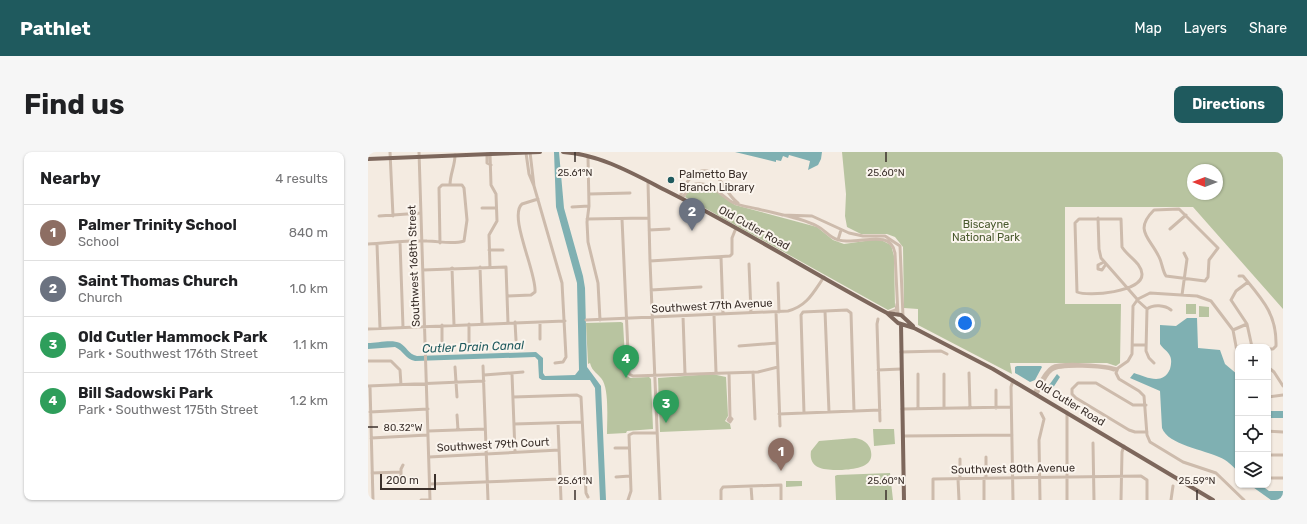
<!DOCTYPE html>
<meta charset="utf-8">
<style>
body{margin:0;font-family:Rubik,sans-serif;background:#f6f6f6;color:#202124}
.controls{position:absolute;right:12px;bottom:12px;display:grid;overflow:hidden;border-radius:8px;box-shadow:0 1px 3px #0004}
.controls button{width:36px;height:36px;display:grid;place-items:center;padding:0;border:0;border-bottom:1px solid #e0e0e0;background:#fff;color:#202124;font:20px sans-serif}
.compass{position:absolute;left:819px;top:12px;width:36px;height:36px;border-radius:50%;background:#fff;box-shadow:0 1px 3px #0004;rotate:270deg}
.scale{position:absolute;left:12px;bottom:10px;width:56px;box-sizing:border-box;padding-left:4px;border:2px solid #3b302b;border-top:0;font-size:11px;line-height:14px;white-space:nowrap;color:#3b302b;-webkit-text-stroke:3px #fbf5ee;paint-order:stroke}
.you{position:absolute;left:597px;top:171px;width:14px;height:14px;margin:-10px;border:3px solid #fff;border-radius:50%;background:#1a73e8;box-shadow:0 0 0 6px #1a73e833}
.badge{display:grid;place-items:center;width:26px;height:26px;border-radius:50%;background:#1f5a5e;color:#fff;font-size:13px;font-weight:700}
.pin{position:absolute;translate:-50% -33px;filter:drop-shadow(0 1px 2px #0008)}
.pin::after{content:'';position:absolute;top:21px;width:14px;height:12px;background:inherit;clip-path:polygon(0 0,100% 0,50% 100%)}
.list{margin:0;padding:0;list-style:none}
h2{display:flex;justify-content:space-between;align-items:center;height:52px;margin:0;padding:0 16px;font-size:17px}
h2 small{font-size:13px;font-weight:400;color:#757577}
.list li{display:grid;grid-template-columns:26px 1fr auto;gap:12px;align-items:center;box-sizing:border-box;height:56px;padding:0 16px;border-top:1px solid #e0e0e0}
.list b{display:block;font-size:15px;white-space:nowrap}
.list p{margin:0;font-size:13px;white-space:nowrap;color:#757577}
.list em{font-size:13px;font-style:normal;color:#757577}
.icon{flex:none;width:22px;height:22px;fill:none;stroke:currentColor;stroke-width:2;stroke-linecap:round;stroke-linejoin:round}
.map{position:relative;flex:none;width:915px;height:348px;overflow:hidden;border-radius:8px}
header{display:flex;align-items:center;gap:24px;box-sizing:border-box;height:56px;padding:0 20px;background:#1f5a5e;color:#fff}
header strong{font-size:19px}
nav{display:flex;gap:22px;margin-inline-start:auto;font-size:14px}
.intro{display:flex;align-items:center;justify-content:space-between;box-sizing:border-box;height:96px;padding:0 24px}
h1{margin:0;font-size:28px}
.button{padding:10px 18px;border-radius:8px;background:#1f5a5e;color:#fff;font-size:14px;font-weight:700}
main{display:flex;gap:24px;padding:0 24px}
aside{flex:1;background:#fff;border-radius:8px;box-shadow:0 1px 3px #0004}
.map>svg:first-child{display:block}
.green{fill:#b8c4a0;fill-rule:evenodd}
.water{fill:#7fb0b2}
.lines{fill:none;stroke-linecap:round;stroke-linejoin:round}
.minor{stroke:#cdbbac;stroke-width:3}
.major{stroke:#7d675c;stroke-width:4}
.ticks{fill:none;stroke:#3b302b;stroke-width:1.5}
.poi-dot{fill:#1f5a5e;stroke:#fbf5ee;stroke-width:1.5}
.labels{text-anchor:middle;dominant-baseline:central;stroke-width:4;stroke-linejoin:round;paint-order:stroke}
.poi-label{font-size:11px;fill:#3b302b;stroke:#fbf5ee;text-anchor:start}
.park-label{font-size:11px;fill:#4a5a2e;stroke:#fbf5ee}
.street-label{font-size:11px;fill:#3b302b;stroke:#fbf5ee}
.water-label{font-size:12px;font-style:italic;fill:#1f5a5e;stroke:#fbf5ee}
.ticks-label{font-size:10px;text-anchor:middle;fill:#3b302b;stroke:#fbf5ee;stroke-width:4;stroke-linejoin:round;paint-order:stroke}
</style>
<header>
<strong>Pathlet</strong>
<nav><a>Map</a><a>Layers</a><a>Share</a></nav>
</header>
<div class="intro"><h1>Find us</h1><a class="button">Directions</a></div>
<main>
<aside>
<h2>Nearby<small>4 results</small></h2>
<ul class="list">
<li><span class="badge" style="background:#8d6e63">1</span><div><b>Palmer Trinity School</b><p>School</p></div><em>840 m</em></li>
<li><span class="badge" style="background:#6b7280">2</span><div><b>Saint Thomas Church</b><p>Church</p></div><em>1.0 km</em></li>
<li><span class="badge" style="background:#2e9e5b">3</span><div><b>Old Cutler Hammock Park</b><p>Park · Southwest 176th Street</p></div><em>1.1 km</em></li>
<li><span class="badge" style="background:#2e9e5b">4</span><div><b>Bill Sadowski Park</b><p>Park · Southwest 175th Street</p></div><em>1.2 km</em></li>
</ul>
</aside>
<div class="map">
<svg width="915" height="348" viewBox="0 0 915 348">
<rect width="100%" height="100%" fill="#f4ebe1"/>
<!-- green -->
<path class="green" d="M474,0H915V157L825,55H697V152H753L752,211L748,214L739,211H642L644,222L550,173V157L536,156L535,95L527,85L519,82H493L479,75L477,64L478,42ZM825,18H849V42H825Z
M330,33L343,36L367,53L449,75L465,88L476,92L511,87L523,93L526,104L527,155L520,158L317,45L320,38Z
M818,152H828V162H818Z
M831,154L841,155V165H831Z
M253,170L255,171L258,223L262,226L281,225L283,227L285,277L259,279L258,281L239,282C239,268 241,241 235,229C231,222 224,220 222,211L220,212L218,171Z
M344,222L358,225L360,264L357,269L362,272L363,277L292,280L290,226Z
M505,277H526L527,292L506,294Z
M487,286C494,287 499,290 502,296C509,316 486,317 474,318C460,318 440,319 443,299L451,289Z
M522,321L525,348H468L467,324L469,323Z
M418,329H434V334L418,335Z"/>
<!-- water -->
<path class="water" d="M186,0H191L196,56L215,124L217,136L219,215L233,234L238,348H232L227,236L222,228H174L171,226L170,208L167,205L47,209C37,207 36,199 27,195L0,197V191C9,191 24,187 32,191C39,195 40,202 49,204L168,200L175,206V221L177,224L207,223L211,218L209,131L188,55Z
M367,0H454L453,7L450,13L440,18L442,9L421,3L420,6L415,4L413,9L408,8V10Z
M819,166H829L830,196L852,198L857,212L870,223V320C865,314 859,308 851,305C837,298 800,293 794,276L792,239L762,226L766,221C778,225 795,234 802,217C803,213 804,208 802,204C800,199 795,197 792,192V173L808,174Z
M649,214H673L674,215L667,228L662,230L647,221V215Z
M689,222L692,225L681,242L679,236Z
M900,259H915V266H900Z
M882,333H893L901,339H915V348H903Z"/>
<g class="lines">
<!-- minor -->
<path class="minor" d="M22,0L25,64
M51,0L62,348
M162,0L166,34L194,131L198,205L195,210L187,211
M158,1L161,22L166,34
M119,2V11L123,13
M220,5L221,54L219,70L220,90L230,131L232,168
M280,30L282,109L292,348
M82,33C82,22 87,14 87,3
M221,42L262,41
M312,45C316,31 331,9 348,24C357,32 360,44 370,51
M314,46L324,33C341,27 351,42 364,50C371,54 382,55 390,57C409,62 432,65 449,74C455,77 458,81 464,85C483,98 522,73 527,101L530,163
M204,55L221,54
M114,56H128
M811,57L850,96L841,108L840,125L837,129L798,124C794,118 794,109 790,103C781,85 766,78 786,58Z
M414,63L444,64L481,81L495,84H517L532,94L535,164
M11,64L53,61
M730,66L731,97L733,106L769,147
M219,67L280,66
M254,67L261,222L265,224L390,220L410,215
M711,67H753L754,95C760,105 773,110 774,122C775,140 720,145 709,140L707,71Z
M802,77L818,63
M281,78L301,77
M470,88L473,78
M32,90L35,175
M0,92C20,91 40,88 59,89C71,89 84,93 96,89L99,68L96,36L94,33H74L71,36L72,91
M9,92L12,176
M121,98H135
M353,105L355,162
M282,109L362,104L364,102V86L368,76
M736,110L730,113V117L734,118L738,112
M381,112L383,161
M112,115L114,172
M122,115L121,83L129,69L128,42L123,33L122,2
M84,116L86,173
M55,118L138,115L140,171
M871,124H875C894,147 909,162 908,194L905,197H900
M880,130L868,139L863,148L879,172L884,195
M410,131L411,160
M283,138L333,135
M814,143L819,107L816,101
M139,144L163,143L167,140C169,121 140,64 154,52L170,47
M769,148L779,157
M779,157L778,199L781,206L786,211
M779,157C785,152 797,153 803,158
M457,159L461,260
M408,160L412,274
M522,160L528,158L529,152
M346,163L348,220
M315,164L317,222
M510,167L509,172L512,269
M218,168L420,159C439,154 445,141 456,125
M147,170L148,188
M172,170V187
M101,172V191
M74,173V192
M0,177L197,169
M865,178L879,172
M764,193H778
M371,194L409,191
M533,200L573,199L579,202
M870,205L865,178L843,149L829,144L782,141L770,147L765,154L764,202L760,209L750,216L748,221L751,227L771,239L776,244L779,283L782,290L815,310L848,321L876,348
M0,209H23L32,218L33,233
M115,214L120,348
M87,215L89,245
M900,215L906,220L915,234
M510,218L533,217
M385,220L387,267
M361,221L362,265L360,268L362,270L364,267L362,265
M601,221L602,256
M144,222L147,300
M550,222V256
M576,222V256
M116,223L155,220
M0,234L116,229
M2,234L5,348
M628,238V256
M666,241C671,233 676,220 684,215C693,210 739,213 749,217
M669,242C673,235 677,223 684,218C692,212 736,214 746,218
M145,245L209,243L213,245L218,341L220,345
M900,245L915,243
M778,253H765L728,231H710L704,237V242L708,246L761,278L767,280H779
M534,257L643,255
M2,260L60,257
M436,261L433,163L435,160L479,158L483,161L486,259
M411,262L512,258
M89,263L90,278
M190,271L193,348
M146,272L214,270
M60,279L117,277
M900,279L915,280
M535,284L644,283
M3,286L60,283
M725,291L726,348
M247,296H261
M900,303H915
M61,305L191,298
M618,305V326
M592,307V327
M4,321L33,320
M248,325L262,324
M616,326V348
M900,326H915
M590,327L591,348
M33,330V317L35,313
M62,332L192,327
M383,334L384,348
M53,348H62
M260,348L263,339L261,283L265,281H289
M353,348V338L355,335L413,333V348
M565,348V327L773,324L779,328V348
M645,348L643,235L645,228
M672,348L671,288L676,267L673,261
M699,348V260
M753,348L754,300L756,294
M803,348L805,334"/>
<!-- major -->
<path class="major" d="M195,0C231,2 266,22 297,38C373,76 444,121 519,161L530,171L546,176L625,217L845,348
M0,7L172,0
M519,161L533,163L545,174
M533,172L536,348"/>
</g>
<!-- ticks -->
<path class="ticks" d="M207,0V10M518,0V10M0,275H10M207,338V348M518,338V348M829,338V348"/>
<!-- markers -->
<circle class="poi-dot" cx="303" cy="28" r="4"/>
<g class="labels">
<!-- poi labels -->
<g class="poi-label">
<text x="311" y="22">Palmetto Bay<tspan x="311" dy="13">Branch Library</tspan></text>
</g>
<!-- park labels -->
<g class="park-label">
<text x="618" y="72">Biscayne<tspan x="618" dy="13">National Park</tspan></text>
</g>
<!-- street labels -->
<g class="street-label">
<text transform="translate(386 76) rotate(29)">Old Cutler Road</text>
<text transform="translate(46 114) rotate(-92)">Southwest 168th Street</text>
<text transform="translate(344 154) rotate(-3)">Southwest 77th Avenue</text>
<text transform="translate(702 251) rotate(31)">Old Cutler Road</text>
<text transform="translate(125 293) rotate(-3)">Southwest 79th Court</text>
<text transform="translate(645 317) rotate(-1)">Southwest 80th Avenue</text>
</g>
<!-- water labels -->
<g class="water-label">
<text transform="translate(105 195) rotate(-2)">Cutler Drain Canal</text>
</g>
</g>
<g class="ticks-label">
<text x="207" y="24">25.61°N</text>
<text x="518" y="24">25.60°N</text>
<text x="35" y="279">80.32°W</text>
<text x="207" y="332">25.61°N</text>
<text x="518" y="332">25.60°N</text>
<text x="829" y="332">25.59°N</text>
</g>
</svg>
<div class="controls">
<button>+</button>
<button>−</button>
<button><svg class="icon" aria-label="locate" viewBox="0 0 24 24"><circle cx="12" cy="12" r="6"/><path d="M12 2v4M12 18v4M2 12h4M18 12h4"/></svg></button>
<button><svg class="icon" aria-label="layers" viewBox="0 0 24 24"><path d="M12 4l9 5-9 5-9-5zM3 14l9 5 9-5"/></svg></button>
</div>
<svg class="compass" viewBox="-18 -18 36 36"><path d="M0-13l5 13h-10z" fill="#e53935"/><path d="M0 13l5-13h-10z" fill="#757577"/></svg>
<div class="scale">200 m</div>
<div class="you"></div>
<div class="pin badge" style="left:413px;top:319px;background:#8d6e63">1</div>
<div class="pin badge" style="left:324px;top:79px;background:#6b7280">2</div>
<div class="pin badge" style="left:298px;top:271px;background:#2e9e5b">3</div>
<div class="pin badge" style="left:258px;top:226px;background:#2e9e5b">4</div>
</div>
</main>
